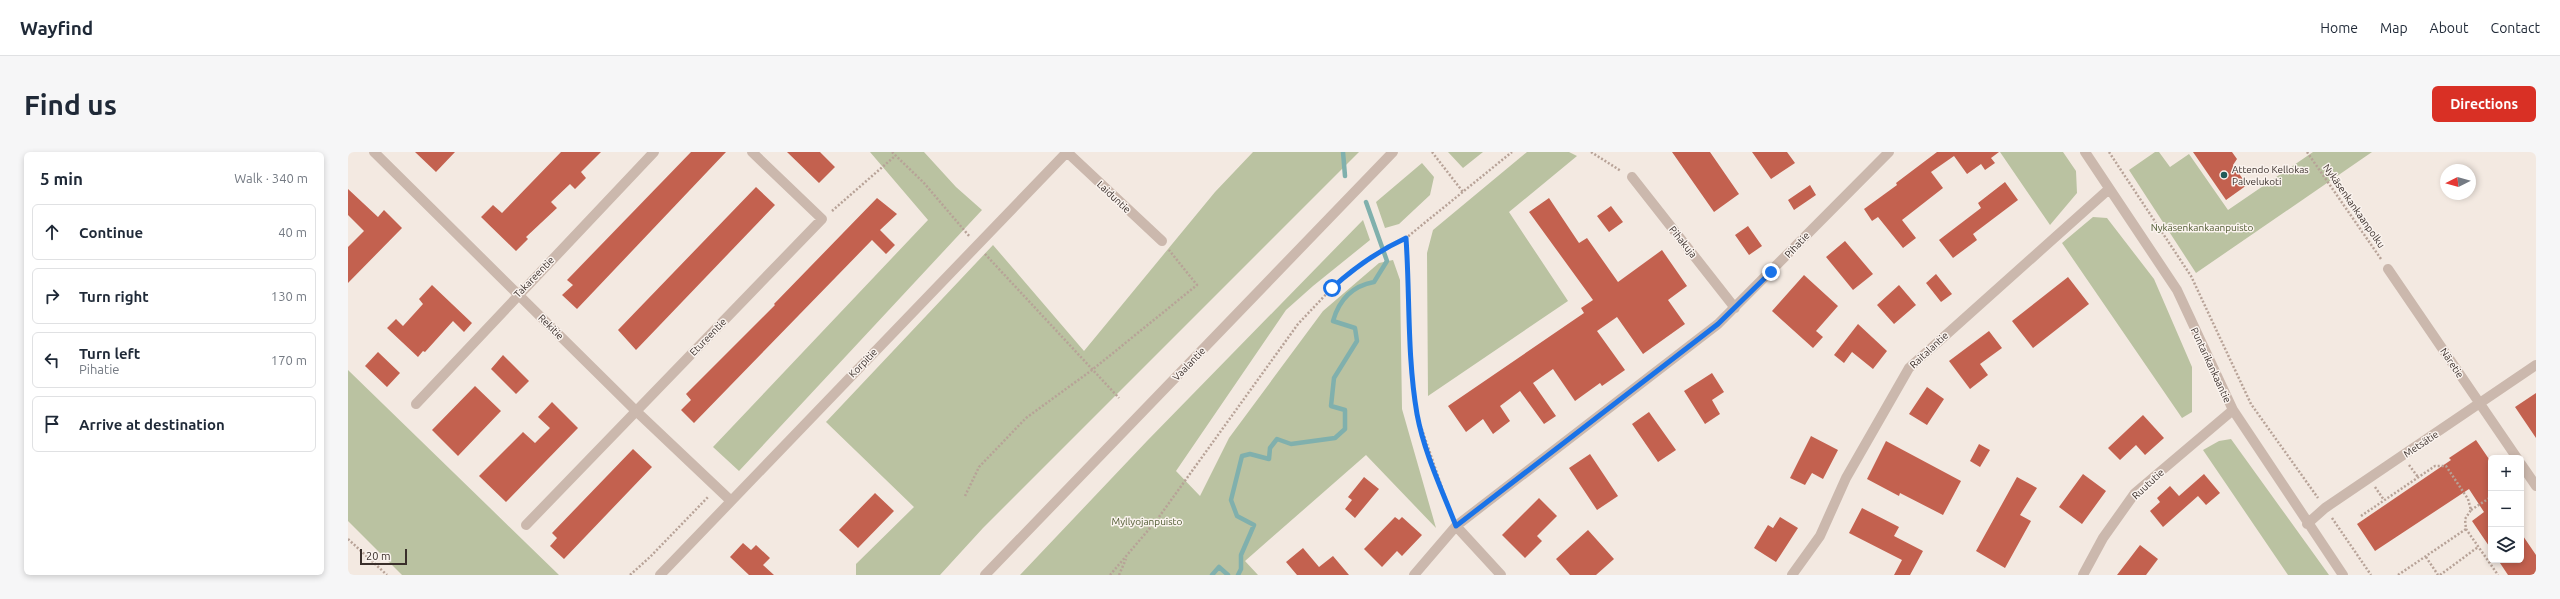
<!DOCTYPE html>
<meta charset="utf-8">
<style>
body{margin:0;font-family:Ubuntu,sans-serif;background:#f6f6f7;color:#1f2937}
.controls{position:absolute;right:12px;bottom:12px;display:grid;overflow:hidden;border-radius:6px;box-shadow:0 2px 6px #0003}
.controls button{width:36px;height:36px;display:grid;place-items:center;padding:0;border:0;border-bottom:1px solid #e0e1e3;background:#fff;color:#1f2937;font:20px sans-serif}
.compass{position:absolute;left:2092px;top:12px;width:36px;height:36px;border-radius:50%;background:#fff;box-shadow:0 2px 6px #0003;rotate:264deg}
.scale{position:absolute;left:12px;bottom:10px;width:47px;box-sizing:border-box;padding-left:4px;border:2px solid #3a2f2b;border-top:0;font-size:11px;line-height:14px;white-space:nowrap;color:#3a2f2b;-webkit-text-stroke:3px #faf3ee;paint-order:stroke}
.stop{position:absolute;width:12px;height:12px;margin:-9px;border:3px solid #1a73e8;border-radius:50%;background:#fff}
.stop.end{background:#1a73e8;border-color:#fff;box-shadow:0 1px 4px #0008}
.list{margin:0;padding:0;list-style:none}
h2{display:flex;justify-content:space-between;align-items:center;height:52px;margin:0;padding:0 16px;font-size:17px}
h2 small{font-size:13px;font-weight:400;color:#747a83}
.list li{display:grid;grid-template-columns:26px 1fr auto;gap:12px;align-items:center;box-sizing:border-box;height:56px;margin:0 8px 8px;padding:0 8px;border:1px solid #e0e1e3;border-radius:6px}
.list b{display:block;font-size:15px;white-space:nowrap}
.list p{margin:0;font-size:13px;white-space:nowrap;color:#747a83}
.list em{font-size:13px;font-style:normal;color:#747a83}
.icon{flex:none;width:22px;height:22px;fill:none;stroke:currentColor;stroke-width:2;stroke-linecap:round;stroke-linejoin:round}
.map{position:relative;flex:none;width:2188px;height:423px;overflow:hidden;border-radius:6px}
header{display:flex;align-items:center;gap:24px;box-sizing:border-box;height:56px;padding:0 20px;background:#fff;border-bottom:1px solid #e0e1e3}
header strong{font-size:19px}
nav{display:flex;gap:22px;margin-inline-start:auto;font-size:14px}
.intro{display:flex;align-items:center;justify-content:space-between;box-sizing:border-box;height:96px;padding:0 24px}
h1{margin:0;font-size:28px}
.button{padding:10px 18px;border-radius:6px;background:#d93025;color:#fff;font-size:14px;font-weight:700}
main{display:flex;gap:24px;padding:0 24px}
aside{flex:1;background:#fff;border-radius:6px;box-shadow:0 2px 6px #0003}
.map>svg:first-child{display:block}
.green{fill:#bac2a1}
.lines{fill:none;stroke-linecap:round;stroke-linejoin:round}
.stream{stroke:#80b0ad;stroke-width:4.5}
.building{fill:#c3614f}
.path{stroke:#b7a297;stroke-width:2.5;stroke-dasharray:2 2;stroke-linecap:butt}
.minor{stroke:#cbb8ad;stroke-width:10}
.tertiary{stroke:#cbb8ad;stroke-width:10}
.route{stroke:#1a73e8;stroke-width:5}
.poi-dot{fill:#215b59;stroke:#faf3ee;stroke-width:1.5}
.labels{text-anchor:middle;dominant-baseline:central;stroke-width:3;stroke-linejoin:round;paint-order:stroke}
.poi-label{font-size:10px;fill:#3a2f2b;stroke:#faf3ee;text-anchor:start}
.street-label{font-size:10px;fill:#3a2f2b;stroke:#faf3ee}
.park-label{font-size:10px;fill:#4d582f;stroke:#faf3ee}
</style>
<header>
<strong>Wayfind</strong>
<nav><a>Home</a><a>Map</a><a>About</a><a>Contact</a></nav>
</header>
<div class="intro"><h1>Find us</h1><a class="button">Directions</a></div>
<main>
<aside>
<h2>5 min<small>Walk · 340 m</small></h2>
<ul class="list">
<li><svg class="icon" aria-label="ahead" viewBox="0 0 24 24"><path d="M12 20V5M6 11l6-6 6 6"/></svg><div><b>Continue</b></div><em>40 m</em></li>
<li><svg class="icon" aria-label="right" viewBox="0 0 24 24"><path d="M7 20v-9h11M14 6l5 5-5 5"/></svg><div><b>Turn right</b></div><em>130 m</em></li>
<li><svg class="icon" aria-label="left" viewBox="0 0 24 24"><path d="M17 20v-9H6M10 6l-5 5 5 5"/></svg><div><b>Turn left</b><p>Pihatie</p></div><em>170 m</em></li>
<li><svg class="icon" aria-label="arrive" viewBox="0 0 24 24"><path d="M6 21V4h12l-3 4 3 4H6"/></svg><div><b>Arrive at destination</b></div></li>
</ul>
</aside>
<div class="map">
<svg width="2188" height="423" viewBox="0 0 2188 423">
<rect width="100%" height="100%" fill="#f3e9e1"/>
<!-- green -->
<path class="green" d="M522,0H576L608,35L634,58L391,319L365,295L580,68Z
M905,0H1011L635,376L592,423H508V412L566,355L478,270L645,93L736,199L867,40Z
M1100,0H1135L1115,16Z
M1179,0H1221L1229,4L1161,60L1220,149L1080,244L1079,101L1085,78Z
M1652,0H1715L1728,19L1729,41L1702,73Z
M1807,0H1811L1822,15L1841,2L1880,58L1965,0H2024L1848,121L1781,18Z
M1074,11L1086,25L1082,43L1051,72L1037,76L1028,50Z
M1745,65L1759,66L1806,127L1844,215V260L1834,266L1714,91Z
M1015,68L1022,88L965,134L938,158L828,319L852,344L881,286L975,159L1031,111L1045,108L1052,128L1054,257L1088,376L1018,303L897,409L910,423H672L799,289Z
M0,218L211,423H54L0,369Z
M1883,287L1981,423H1940L1855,298L1871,289Z"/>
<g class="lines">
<!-- stream -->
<path class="stream" d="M995,0L997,24
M864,423L871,415L880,423
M890,423L893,417V403L906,373L889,364L883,348L894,304L902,302L921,307L922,296L929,287L943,292L987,286L997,277V258L983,254L986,226L1009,189L1007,176L985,169C991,148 1004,134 1026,130L1039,109L1018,50"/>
</g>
<!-- building -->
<path class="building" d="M67,0H107L88,20Z
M213,0H253L233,20L238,26L227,37L222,32L203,50L209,56L178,85L180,87L168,99L133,65L145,53L154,61Z
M343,0H378L229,157L214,143L225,133L219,128Z
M439,0H472L487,15L471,31Z
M1324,0H1362L1391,42L1366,60Z
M1404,0H1439L1447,11L1423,27Z
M1589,0H1651L1643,6L1647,11L1637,18L1633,12L1619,22L1606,4L1583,20L1595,36L1554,68L1568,86L1555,96L1530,65L1524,69L1516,57L1549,33L1548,31Z
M1845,0H1884L1889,7L1885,13L1899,33L1878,48Z
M1657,30L1670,48L1625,82L1629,88L1605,106L1591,88L1633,56L1630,51Z
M1462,33L1468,43L1446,58L1440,48Z
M408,35L427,53L288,198L270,178Z
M0,37L30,65L36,58L54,76L0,131V95L16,79L0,63Z
M529,46L549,62L532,78L547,93L538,102L524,88L346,271L333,258L343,248L338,242L427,153L426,152Z
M1201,46L1231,91L1239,86L1270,130L1314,98L1339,134L1320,148L1337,172L1295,202L1269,165L1249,179L1277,218L1254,234L1252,231L1227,249L1205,217L1185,231L1208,264L1196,272L1172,239L1152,254L1162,269L1145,282L1135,267L1118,280L1100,254L1236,161L1233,156L1245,148L1181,60Z
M1263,54L1275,70L1261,80L1249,64Z
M1400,74L1414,94L1401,103L1387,83Z
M1497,89L1525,122L1505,138L1478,105Z
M1588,122L1604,142L1593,150L1578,131Z
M1456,123L1490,154L1468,179L1475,185L1465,196L1424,159Z
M1720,125L1741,152L1685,196L1664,169Z
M84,133L124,171L116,180L105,169L77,200L75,199L70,205L39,176L48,167L55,174L75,152L71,147Z
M1551,133L1568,153L1546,172L1529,153Z
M1510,172L1539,199L1525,217L1504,200L1496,211L1486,203Z
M1641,179L1654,196L1632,212L1640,223L1622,237L1601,209Z
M30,200L52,221L39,235L17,214Z
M155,203L181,229L168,242L143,217Z
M1364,221L1376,240L1364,248L1372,262L1357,272L1336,239Z
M127,234L153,259L110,304L84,278Z
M1579,235L1596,247L1579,273L1561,262Z
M2188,241V286L2167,255Z
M204,250L230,276L158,350L131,324L175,280L187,291L202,276L190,265Z
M1301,260L1328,298L1310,310L1284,272Z
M1795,263L1816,286L1797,303L1788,293L1772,308L1760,296Z
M1463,284L1490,298L1475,327L1464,321L1457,333L1442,326Z
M2128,288L2143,310V397L2124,369L2136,360L2121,337L2027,399L2009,372L2103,308L2101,306Z
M1538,289L1613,329L1595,363L1552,341L1551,344L1519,327Z
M1631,292L1642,298L1632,315L1622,309Z
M285,297L304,315L216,407L202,394L209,386L204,381Z
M1242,302L1270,344L1249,358L1221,316Z
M1735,322L1758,339L1734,372L1711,355Z
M1856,322L1872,341L1858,353L1850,344L1815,375L1802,359L1812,350L1809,346L1822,334L1831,344Z
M1016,325L1031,337L1007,366L997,357L1004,348L1000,345Z
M1669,325L1689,336L1672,363L1683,369L1657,416L1628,399Z
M527,341L546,359L510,396L491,378Z
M1191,346L1209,364L1189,384L1194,389L1177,406L1154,383Z
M1514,356L1551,375L1546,384L1575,399L1562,423H1546L1554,408L1501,381Z
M1047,365L1051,368L1054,365L1074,383L1054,404L1049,399L1034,415L1016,397Z
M1432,365L1450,376L1428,410L1406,396L1420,373L1425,376Z
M1240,378L1266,407L1248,423H1222L1208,407Z
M2173,381L2188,403V423H2160L2150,408H2173Z
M395,391L403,398L408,393L422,406L415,413L426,423H401L382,405Z
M1792,393L1810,407L1798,423H1769Z
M955,396L971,415L985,404L1001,423H949L938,410Z"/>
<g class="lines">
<!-- path -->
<path class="path" d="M544,0L576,31L622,85
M1084,0L1115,40
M1243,0L1273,19
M1761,0L1843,124L1903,252L1970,346
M1959,0L2033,107
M484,59L547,4
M1058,86L1064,226L1069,263L1103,362
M637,102L771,246
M2061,313L2070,325
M2027,335L2036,348
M617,344L631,315L678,266L744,218L849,133L821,98
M2123,358L2143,345
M2013,364L2087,314H2098L2120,347L2123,358L2117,367L2118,377L2150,423
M1984,366L2023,423
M0,387L39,423
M2078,405L2090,423
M282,423L302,405L360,345
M762,423L808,369L950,172L984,136L1005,117L1029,101L1058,86L1164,0
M771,423L778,407
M2050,423L2118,377
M2092,423L2130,395"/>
<!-- minor -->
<path class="minor" d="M26,0L288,259L382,348
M719,0L814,89
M1737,0L1829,138L1885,258L1995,423
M1284,25L1387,156
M2040,117L2169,306
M68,252L306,0
M2173,312L2188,334
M1959,372L1977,356L2188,213
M178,373L474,67L404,0
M1108,374L1153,423
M312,423L719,0
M1066,423L1108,374L1370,172L1541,0
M1444,423L1472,384L1498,326L1561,216L1761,37
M1735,423L1755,386L1787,341L1885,258"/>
<!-- tertiary -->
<path class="tertiary" d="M637,423L1045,0"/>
</g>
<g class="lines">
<!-- route -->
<path class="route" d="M984,136C1007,115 1030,99 1058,86C1062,144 1059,204 1069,262C1076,300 1094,338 1108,374L1370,172L1423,120"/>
</g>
<!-- markers -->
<circle class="poi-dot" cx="1876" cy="23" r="4"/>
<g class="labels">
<!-- poi labels -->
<g class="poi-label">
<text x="1884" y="17">Attendo Kellokas<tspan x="1884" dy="12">Palvelukoti</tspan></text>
</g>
<!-- street labels -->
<g class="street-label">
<text transform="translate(766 45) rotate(43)">Laiduntie</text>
<text transform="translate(2006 54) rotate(55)">Nykäsenkankaanpolku</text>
<text transform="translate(1335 90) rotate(51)">Pihakuja</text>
<text transform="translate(1449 93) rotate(-47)">Pihatie</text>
<text transform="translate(186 125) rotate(-46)">Takareentie</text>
<text transform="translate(203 175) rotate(45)">Rekitie</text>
<text transform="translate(360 185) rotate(-46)">Etureentie</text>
<text transform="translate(1581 198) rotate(-43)">Raitalantie</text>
<text transform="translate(515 211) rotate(-46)">Korpitie</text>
<text transform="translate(2104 211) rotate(56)">Näretie</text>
<text transform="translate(841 212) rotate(-46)">Vaalantie</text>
<text transform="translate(1863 213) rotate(65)">Puntarikankaantie</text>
<text transform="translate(2073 292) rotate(-34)">Metsätie</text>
<text transform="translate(1800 332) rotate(-43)">Ruututie</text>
</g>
<!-- park labels -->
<g class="park-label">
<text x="1854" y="75">Nykäsenkankaanpuisto</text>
<text x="799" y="369">Myllyojanpuisto</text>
</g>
</g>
</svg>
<div class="controls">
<button>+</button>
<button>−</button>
<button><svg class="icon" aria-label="layers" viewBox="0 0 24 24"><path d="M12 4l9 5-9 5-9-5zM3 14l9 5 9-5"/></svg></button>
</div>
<svg class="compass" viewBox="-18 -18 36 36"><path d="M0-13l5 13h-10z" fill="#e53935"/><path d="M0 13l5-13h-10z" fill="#747a83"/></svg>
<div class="scale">20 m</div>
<div class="stop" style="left:984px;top:136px"></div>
<div class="stop end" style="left:1423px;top:120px"></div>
</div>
</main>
